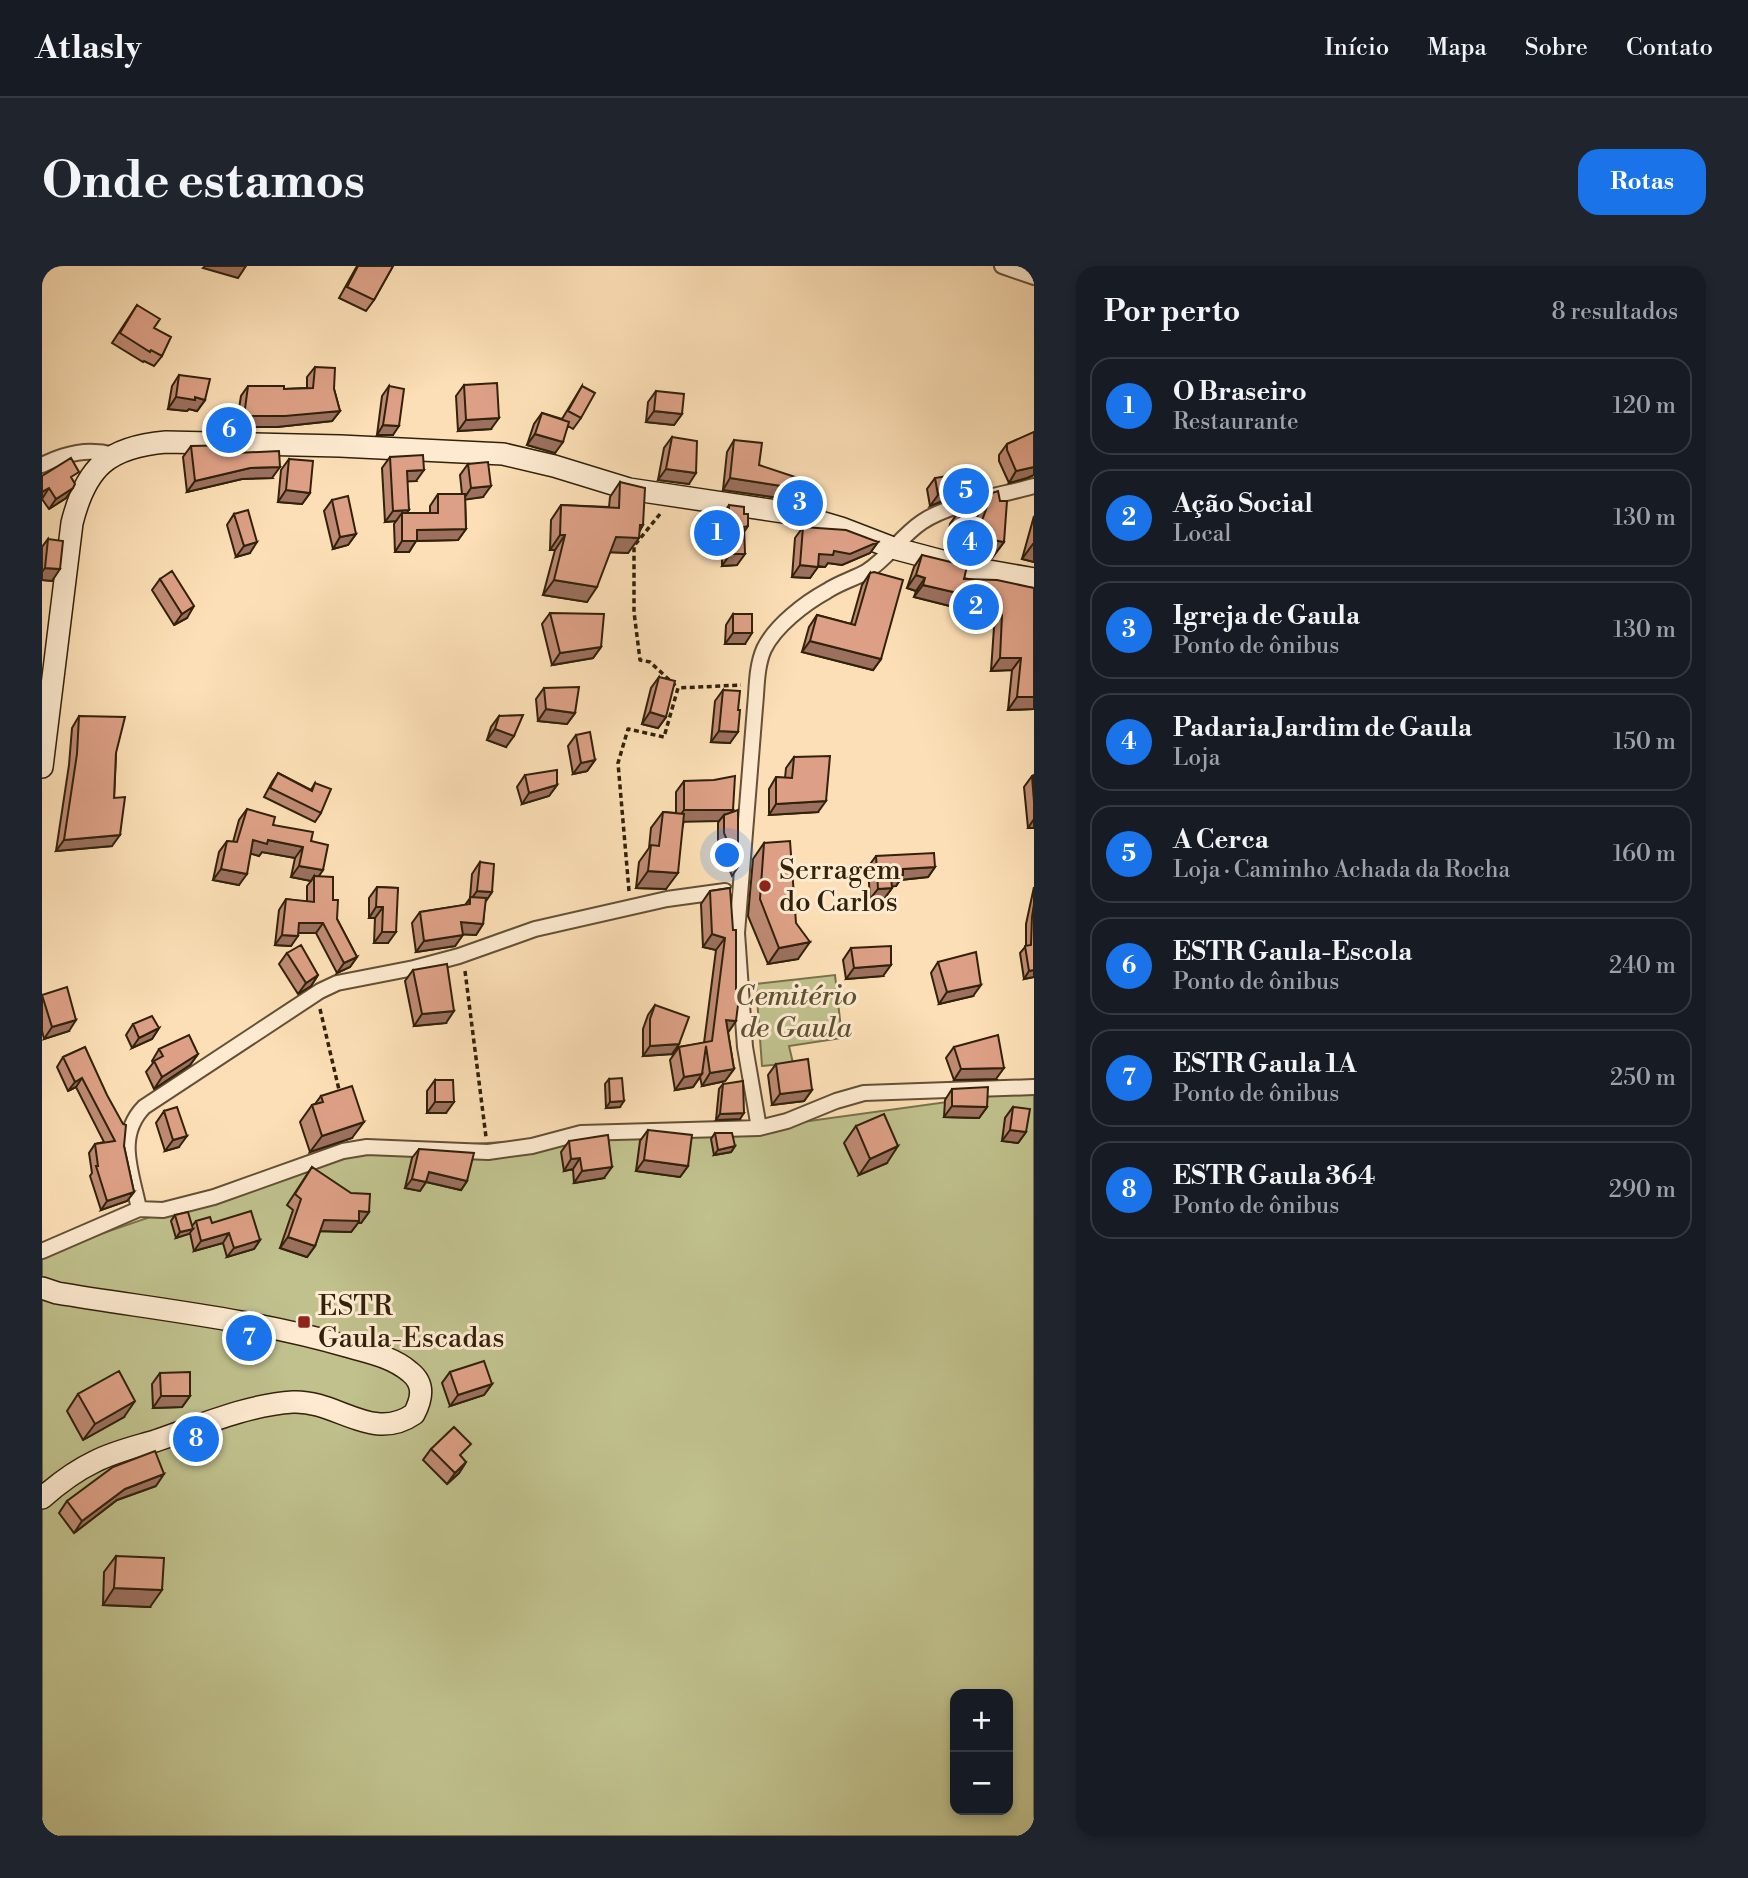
<!DOCTYPE html>
<html lang="pt">
<meta charset="utf-8">
<style>
body{margin:0;font-family:"Libre Bodoni",serif;background:#20242c;color:#f1f3f6}
.controls{position:absolute;right:21px;bottom:21px;display:grid;overflow:hidden;border-radius:14px;box-shadow:0 4px 10px #0003}
.controls button{width:63px;height:63px;display:grid;place-items:center;padding:0;border:0;border-bottom:2px solid #363941;background:#171b24;color:#f1f3f6;font:35px sans-serif}
.you{position:absolute;left:686px;top:590px;width:24px;height:24px;margin:-18px;border:5px solid #fff;border-radius:50%;background:#1a73e8;box-shadow:0 0 0 10px #1a73e833}
.badge{display:grid;place-items:center;width:46px;height:46px;border-radius:50%;background:#1a73e8;color:#fff;font-size:23px;font-weight:700}
.pin{position:absolute;translate:-50% -50%;border:4px solid #fff;box-shadow:0 2px 7px #0006}
.list{margin:0;padding:0;list-style:none}
h2{display:flex;justify-content:space-between;align-items:center;height:91px;margin:0;padding:0 28px;font-size:30px}
h2 small{font-size:23px;font-weight:400;color:#9ea1a6}
.list li{display:grid;grid-template-columns:46px 1fr auto;gap:21px;align-items:center;box-sizing:border-box;height:98px;margin:0 14px 14px;padding:0 14px;border:2px solid #363941;border-radius:21px}
.list b{display:block;font-size:26px;white-space:nowrap}
.list p{margin:0;font-size:23px;white-space:nowrap;color:#9ea1a6}
.list em{font-size:23px;font-style:normal;color:#9ea1a6}
.map{position:relative;flex:none;width:992px;height:1570px;overflow:hidden;border-radius:21px}
header{display:flex;align-items:center;gap:42px;box-sizing:border-box;height:98px;padding:0 35px;background:#171b24;border-bottom:2px solid #363941}
header strong{font-size:33px}
nav{display:flex;gap:38px;margin-inline-start:auto;font-size:24px}
.intro{display:flex;align-items:center;justify-content:space-between;box-sizing:border-box;height:168px;padding:0 42px}
h1{margin:0;font-size:49px}
.button{padding:18px 32px;border-radius:21px;background:#1a73e8;color:#fff;font-size:24px;font-weight:700}
main{display:flex;gap:42px;padding:0 42px}
aside{flex:1;background:#171b24;border-radius:21px;box-shadow:0 4px 10px #0003}
.map>svg:first-child{display:block}
.green{fill:#c0c18d;stroke:#79714c;stroke-width:2;fill-rule:evenodd}
.lines{fill:none;stroke-linecap:round;stroke-linejoin:round}
.street-casing{stroke:#645036;stroke-width:18}
.secondary-casing{stroke:#32210b;stroke-width:24}
.path{stroke:#32210b;stroke-width:3.5;stroke-dasharray:5 3.5;stroke-linecap:butt}
.street{stroke:#fdead0;stroke-width:14}
.secondary{stroke:#fdead0;stroke-width:21}
.wall{fill:#be8a73;stroke:#32210b;stroke-width:2}
.shaded-wall{fill:#9b705e;stroke:#32210b;stroke-width:2}
.building{fill:#dda086;stroke:#32210b;stroke-width:2}
.poi-dot{fill:#8f2418;stroke:#fdead0;stroke-width:2.5}
.labels{text-anchor:middle;dominant-baseline:central;stroke-width:6;stroke-linejoin:round;paint-order:stroke}
.poi-label{font-size:28px;fill:#32210b;stroke:#fdead0;text-anchor:start}
.park-label{font-size:28px;font-style:italic;fill:#5d5132;stroke:#fdead0}
</style>
<header>
<strong>Atlasly</strong>
<nav><a>Início</a><a>Mapa</a><a>Sobre</a><a>Contato</a></nav>
</header>
<div class="intro"><h1>Onde estamos</h1><a class="button">Rotas</a></div>
<main>
<div class="map">
<svg width="992" height="1570" viewBox="0 0 992 1570">
<rect width="100%" height="100%" fill="#fcdfb6"/>
<filter id="stains"><feTurbulence type="fractalNoise" baseFrequency=".00286" numOctaves="4"/><feColorMatrix values="0 0 0 0 .2 0 0 0 0 .09 0 0 0 0 .02 0 0 0 .5 -.17"/></filter>
<radialGradient id="worn" r=".72"><stop offset=".6" stop-color="#630" stop-opacity="0"/><stop offset="1" stop-color="#630" stop-opacity=".3"/></radialGradient>
<!-- green -->
<path class="green" d="M793,709L800,772L747,780L751,797L720,800L714,718Z
M992,824V1570H0V988L301,885L717,862ZM913,1428H966V1544H913Z"/>
<g class="lines">
<!-- street casing -->
<g class="street-casing">
<path id="street" d="M960,0L992,11
M0,199C24,187 46,182 72,189
M717,862L703,781L695,667L713,441C715,423 714,401 722,383C733,360 763,337 785,325C797,317 811,313 824,306C845,293 859,270 880,256C906,238 960,229 992,220
M97,943C90,907 73,871 102,841L278,725L295,717L372,702L417,690L493,663L625,633L683,625
M0,985L97,943L121,944L172,931L301,885L325,881L446,886L490,880L539,867L717,862L745,855L794,835L822,827L992,821"/>
</g>
<!-- secondary casing -->
<g class="secondary-casing">
<path id="secondary" d="M0,501L30,257C44,201 66,181 124,176L298,180L461,188L512,200L587,223L748,247L799,262L851,282L919,300L992,313
M0,1022L15,1027C111,1043 211,1053 304,1080C326,1086 351,1091 368,1106C383,1118 380,1133 372,1148C330,1177 295,1134 251,1136C204,1139 157,1160 113,1175C93,1181 71,1186 52,1196C33,1205 16,1218 0,1232"/>
</g>
<!-- path -->
<path class="path" d="M618,248L592,280V346L598,394L608,396L636,422
M587,625L576,497L586,463L622,471L636,422L699,419
M423,705L444,871
M278,743L298,828"/>
<!-- street -->
<use href="#street" class="street"/>
<!-- secondary -->
<use href="#secondary" class="secondary"/>
</g>
<!-- wall -->
<path class="wall" d="M315,0H351L332,34L324,45L297,32Z
M95,39L112,62L120,90L112,100L102,95L101,96L70,77Z
M273,101L292,123L298,145L290,155L235,161H194L199,130L206,120L242,123L265,122V111Z
M137,109L163,134L155,145L147,143L145,145L126,143L130,120Z
M422,119L449,163L416,165L414,130Z
M347,120L351,169H335L340,130Z
M540,120L539,152L531,163L526,160L513,187L485,179L492,158L500,147L520,153Z
M614,125L640,148L632,159L604,156L606,136Z
M992,166V209L985,212L967,217L957,195V189L965,178Z
M630,171L647,218L616,214L622,182Z
M692,174L717,199L759,223L751,234L681,224L685,186Z
M149,180L194,187L230,212L200,213L145,226L141,191Z
M348,191L374,215H365L364,247H388V240L396,228H420L418,209L426,198L441,231L423,233L424,263L416,274L374,275L367,286H353L352,258L354,255L343,256L340,202Z
M247,193L268,227L260,238L236,236L239,204Z
M0,210L31,215L24,232L7,243L0,233Z
M893,212L914,222L906,233L888,240L885,223Z
M578,216L601,259L586,287L568,286L545,336L501,329L513,284H508L509,254L519,239L567,241L568,231Z
M950,227L962,276L950,292L922,287L938,243Z
M290,234L314,268L306,279L291,283L282,245Z
M687,239L702,248L706,260L702,266L695,299L680,300V281L661,282V274H657V260L665,249H680Z
M920,241L927,269L915,285L904,282L908,258Z
M192,248L208,287L194,291L185,259Z
M992,250V296L980,293Z
M761,261L836,276L828,287L800,299L786,297L783,301L776,300L768,312L750,311L753,272Z
M6,273L10,315L0,314V281Z
M880,289L922,313L992,322V443L966,444L970,404L949,405L952,361L922,355L924,344L872,331L874,325L865,322L872,301Z
M828,307L839,393L831,404L760,386L767,361L775,349L809,358L820,319Z
M118,313L145,352L132,359L110,324Z
M508,347L559,381L551,392L510,399L500,358Z
M691,348L703,378H683L684,359Z
M617,411L624,451L616,462L600,458L609,422Z
M502,422L533,447L525,458L496,455L494,433Z
M681,424L688,477L669,476L673,435Z
M37,450L74,487L70,580L14,585L27,499L30,462Z
M457,450L464,481L445,474L449,461Z
M534,469L553,494L545,505L531,508L526,480Z
M752,491L776,546L727,549V523L734,511L743,512L744,502Z
M236,507L269,524L273,517L279,547L273,556L222,531L230,516Z
M483,509L515,519L507,530L480,538L475,521Z
M992,509V562H986L982,521L990,510Z
M642,515L691,544L689,547L696,601L690,610L676,576V557L677,555H642L624,623L594,622L597,596L607,582L609,562L621,546L634,547V526Z
M205,543L231,559L269,575L277,610L291,634L295,653L315,691L308,701L295,707L274,667H256L249,680L233,679L237,644L244,633L265,636V620L269,615L249,611L253,592L220,586L217,590L209,587L197,619L171,614L177,586L185,575L191,576L197,554Z
M722,577L756,693L726,698L706,650L711,593Z
M834,590L893,601L886,611L858,614L854,620H850V622L842,633H828L826,601Z
M438,596L450,626L443,636L441,658L434,669L421,668L413,680L374,686L370,657L378,646L423,639L428,632L430,608Z
M335,621L356,622L346,677H332L333,652H327V632Z
M992,621V711L982,713L978,687L984,680V658Z
M688,622L686,767L692,803L683,815L660,820L658,811L651,821L633,824L628,794L637,781L662,777L674,684L661,681L659,638L668,625Z
M809,682L841,710L804,713L801,694Z
M245,687L276,709L269,720L256,728L237,698Z
M896,696L931,730L897,738L889,707Z
M371,704L404,757L372,760L363,715Z
M0,729L27,765L2,773L0,765Z
M613,739L637,778L630,788L601,790V763L606,749Z
M91,758L117,762L110,773L90,782L84,769Z
M43,781L82,880L92,926L85,935L59,944L48,910L50,907L47,887L53,878L62,876L34,821L26,825L15,801L21,791Z
M912,781L954,813L912,814L904,792Z
M117,783L156,788L148,799L112,823L104,806L111,797L110,795Z
M734,798L770,824L762,835L730,839L726,809Z
M567,813L578,841L564,842L563,818Z
M393,814L404,847H385V825Z
M681,818L698,853L674,854L677,823Z
M910,823L945,841L937,852L902,851L903,834Z
M279,830L310,872L268,886L258,856L270,839L273,838Z
M971,841L984,866L976,877L960,875L963,852Z
M122,845L137,881L123,885L114,857Z
M814,860L845,897L817,909L802,877Z
M606,864L646,900L638,911L594,905L598,875Z
M673,867L693,880L689,886L672,889L669,873Z
M527,875L562,912L532,917L531,903L522,905L519,886Z
M377,883L425,915L419,924L384,916L378,925L363,922L370,892Z
M270,901L327,946L319,957H316L309,966L278,965L273,980L265,991L238,982L251,944L245,939Z
M133,949L150,960L154,955L170,957L218,974L212,983L185,991L181,977L152,985L148,967L134,972L129,955Z
M408,1106L450,1118L442,1129L408,1140L400,1117Z
M118,1107L148,1130L140,1141L111,1142L110,1118Z
M36,1128L82,1151L41,1174L25,1145Z
M389,1183L424,1196L417,1207L405,1218L381,1194Z
M114,1220L75,1234L32,1267L17,1247L25,1235Z
M74,1290L108,1341L61,1339L62,1306Z"/>
<!-- shaded-wall -->
<path class="shaded-wall" d="M163,0H204L196,12L161,2Z
M134,131H153L163,134L155,145L147,143L145,145L126,143Z
M298,145L290,155L235,161H194L202,150Z
M612,145L640,148L632,159L604,156Z
M457,152L449,163L416,165L424,154Z
M341,159L357,160L351,169H335Z
M493,168L521,176L513,187L485,179Z
M238,201L230,212L200,213L145,226L153,215L208,202Z
M992,201V209L985,212L967,217L974,205Z
M624,203L654,207L647,218L616,214Z
M382,204L374,215L357,216L365,205Z
M688,212L759,223L751,234L681,224Z
M449,220L441,231L421,234L429,222Z
M7,222L0,233V226Z
M31,222L24,232L7,243L14,233Z
M914,222L906,233L888,240L896,229Z
M244,224L268,227L260,238L236,236Z
M367,244L360,253V247L354,255L343,256L351,245Z
M598,259H601L592,272H597L586,287L563,286L574,271Z
M669,262L661,274H657L665,263Z
M424,263L416,274L374,275L367,286H353L360,275L375,264Z
M915,266L927,269L915,285L904,282Z
M314,268L306,279L291,283L298,271Z
M518,269H523L513,284H508Z
M669,270H688L680,281L661,282Z
M934,271L962,276L950,292L922,287Z
M215,276L208,287L194,291L202,280Z
M836,276L828,287L800,299L786,297L783,301L769,299L777,288Z
M991,278H992V296L980,293Z
M688,288H703L695,299L680,300Z
M758,299L776,301L768,312L750,311Z
M3,302L18,303L10,315L0,314V306Z
M874,309L883,312L874,325L865,322Z
M512,314L555,321L545,336L501,329Z
M881,319L933,331L924,344L872,331Z
M152,340L145,352L132,359L140,348Z
M931,342L960,349L952,361L922,355Z
M691,367H710L703,378H683Z
M768,375L839,393L831,404L760,386Z
M559,381L551,392L510,399L518,387Z
M958,392H979L970,404L949,405Z
M975,431H992V443L966,444Z
M504,443L533,447L525,458L496,455Z
M608,446L624,451L616,462L600,458Z
M453,463L472,470L464,481L445,474Z
M677,465L696,466L688,477L669,476Z
M553,494L545,505L531,508L539,497Z
M515,519L507,530L480,538L487,527Z
M784,535L776,546L727,549L734,538Z
M642,544H691L683,555L682,549L677,555L634,556Z
M992,553V562H986Z
M78,569L70,580L14,585L22,574Z
M211,574H226L261,581L253,592L220,586L217,590L203,586Z
M257,600L281,604L273,616L272,610L269,615L249,611Z
M893,601L886,611L858,614L854,620L841,621L849,610L861,603Z
M179,603L205,608L197,619L171,614Z
M606,605L636,607L624,623L594,622Z
M850,622L842,633H828L836,623Z
M435,625L450,626L442,638L427,636Z
M334,641H341L333,652H327Z
M419,656L441,658L434,669L411,668Z
M257,657H281L274,667H250Z
M340,666H354L346,677H332Z
M670,668L683,672L674,684L661,681Z
M240,669L256,670L249,680L233,679Z
M421,669L413,680L374,686L382,675Z
M768,676L756,693L726,698L737,682Z
M315,691L308,701L295,707L302,697Z
M849,699L841,710L804,713L812,702Z
M992,704V711L982,713L987,705Z
M276,709L269,720L256,728L264,717Z
M939,719L931,730L897,738L905,726Z
M412,745L404,757L372,760L380,748Z
M34,754L27,765L2,773L10,761Z
M684,754L694,755L685,768Z
M117,762L110,773L90,782L97,772Z
M637,778L630,788L601,790L608,780Z
M156,788L148,799L112,823L120,811Z
M962,802L954,813L912,814L919,803Z
M692,803L683,815L660,820L668,807Z
M660,808L651,821L633,824L642,811Z
M40,812L34,821L26,825L33,816Z
M770,824L762,835L730,839L738,828Z
M582,835L578,841L564,842L568,836Z
M393,836H412L404,847H385Z
M910,840L945,841L937,852L902,851Z
M702,847L698,853L674,854L678,848Z
M322,856L310,872L268,886L280,870Z
M968,864L984,866L976,877L960,875Z
M145,870L137,881L123,885L131,874Z
M693,880L689,886L672,889L676,884Z
M856,880L845,897L817,909L828,893Z
M538,892L531,903L522,905L529,893Z
M602,894L646,900L638,911L594,905Z
M570,901L562,912L532,917L540,905Z
M387,906L425,915L419,924L380,915Z
M370,913L384,916L378,925L363,922Z
M92,926L85,935L59,944L65,935Z
M317,945L327,946L319,957H316L309,966L274,965L282,954Z
M151,963L147,968L134,972L138,966Z
M187,967L181,977L152,985L159,975Z
M246,971L273,980L265,991L238,982Z
M218,974L212,983L185,991L192,982Z
M450,1118L442,1129L408,1140L416,1129Z
M119,1130H148L140,1141L111,1142Z
M93,1135L82,1151L41,1174L53,1158Z
M424,1196L417,1207L405,1218L413,1207Z
M122,1208L114,1220L75,1234L32,1267L40,1255L83,1223Z
M72,1322L120,1324L108,1341L61,1339Z"/>
<!-- building -->
<path class="building" d="M316,0H351L332,34L305,21Z
M95,39L118,53L112,62L129,71L120,90L109,84L108,86L78,67Z
M273,101L293,102L292,123L298,145L243,150H202L206,120H242V123L271,122Z
M137,109L168,113L163,134L153,131V134L134,131Z
M455,117L457,152L424,154L422,119Z
M347,120L362,123L357,160L341,159Z
M540,120L553,127L539,152L526,145Z
M614,125L642,128L640,148L612,145Z
M500,147L527,156L521,176L493,168Z
M992,166V201L974,205L965,184V178Z
M630,171L655,175L654,207L624,203Z
M692,174L720,177L717,199L762,214L759,223L688,212Z
M193,179L194,187L237,185L238,201L208,202L153,215L149,180Z
M381,189L382,204L365,205L367,244L351,245L348,191Z
M29,192L37,206L29,211L33,218L31,222L14,233L7,222L0,226V210Z
M247,193L271,195L268,227L244,224Z
M446,196L449,220L429,222L426,198Z
M912,209L914,222L896,229L893,212Z
M578,216L603,222L601,259H598L597,272L574,271L555,321L512,314L523,269H518L519,239L577,242Z
M956,225L958,235H965L962,276L934,271L950,227Z
M396,228H423L424,263L375,264V275H360V247H396Z
M306,230L314,268L298,271L290,234Z
M687,239L702,241V248H706V260L702,261L703,288H688V270H669V262L665,263V249L687,248Z
M920,241H922L927,269L915,266Z
M206,244L215,276L202,280L192,248Z
M761,261L804,264L836,276L808,288L792,285L791,289L777,288L776,301L758,299Z
M6,273L21,275L18,303L3,302Z
M880,289L925,300L922,313L955,314L992,322V431H975L979,392H958L960,349L931,342L933,331L881,319L883,312L874,309Z
M130,305L152,340L140,348L118,313Z
M832,306L861,314L839,393L768,375L775,349L813,359L828,307Z
M508,347L562,348L559,381L518,387Z
M691,348H710V367H691Z
M617,411L633,415L624,451L608,446Z
M537,421L533,447L504,443L502,422Z
M681,424L698,425L696,444H698L696,466L677,465Z
M481,449L472,470L453,463L457,450Z
M37,450L83,451L74,487L72,532L83,531L78,569L22,574L35,488Z
M548,466L553,494L539,497L534,469Z
M788,490L784,535L734,538V511L750,512L752,491Z
M515,504V519L487,527L483,509Z
M236,507L270,525L273,517L289,523L279,547L228,522Z
M992,509V536L990,510Z
M693,510L691,544H642V515L672,514Z
M205,543L233,551L231,559L271,566L269,575L286,579L281,604L257,600L261,581L226,574L225,578L211,574L205,608L179,603L185,575L195,576Z
M696,544V601L682,567V549Z
M621,546L642,548L636,607L606,605L609,579L617,580Z
M748,575L754,657L768,676L737,682L718,633L722,577Z
M892,587L893,601L861,603V609L849,610L850,622L836,623L834,590Z
M438,596L452,598L450,626L435,625Z
M272,610L291,611V634H296L295,653L315,691L302,697L281,657H257L256,670L240,669L244,633L272,636Z
M335,621L356,622L354,666H340L341,641H334Z
M688,622L691,664H694V723H698L694,755L684,754L692,803L668,807L664,780L660,808L642,811L637,781L670,775L683,672L670,668L668,625Z
M428,631L444,632L441,658L419,656L421,669L382,675L378,646L428,638Z
M992,638V704L987,705L983,680L989,679L990,651Z
M259,679L276,709L264,717L245,687Z
M849,680V699L812,702L809,682Z
M934,686L939,719L905,726L896,696Z
M405,698L412,745L380,748L371,704Z
M25,721L34,754L10,761L0,729Z
M613,739L647,751L637,778L608,780V753Z
M110,750L117,762L97,772L91,758Z
M147,769L156,788L120,811L112,795L121,790L117,783Z
M956,769L962,802L919,803L912,781Z
M43,781L65,829L81,858L84,859L82,880L92,926L65,935L54,900H56L53,878L73,875L40,812L33,816L21,791Z
M766,793L770,824L738,828L734,798Z
M580,812L582,835L568,836L567,813Z
M393,814H411L412,836H393Z
M701,815L702,847L678,848L681,818Z
M310,820L322,856L280,870L270,839L281,836L279,830Z
M946,821L945,841L910,840V823Z
M135,841L145,870L131,874L122,845Z
M971,841L988,843L984,866L968,864Z
M842,848L856,880L828,893L814,860Z
M606,864L650,869L646,900L602,894Z
M673,867H690L693,880L676,884Z
M566,869L570,901L540,905L538,892L529,893L527,875Z
M377,883L432,887L425,915L387,906L384,916L370,913Z
M270,901L309,927L328,928L327,946L317,945V955L282,954L273,980L246,971L259,933L253,928Z
M209,945L218,974L192,982L187,967L159,975L154,955L168,951L170,957Z
M146,946L151,963L138,966L133,949Z
M442,1095L450,1118L416,1129L408,1106Z
M77,1105L93,1135L53,1158L36,1128Z
M148,1106V1130H119L118,1107Z
M412,1161L429,1178L418,1189L424,1196L413,1207L389,1183Z
M113,1185L122,1208L83,1223L40,1255L25,1235L71,1201Z
M74,1290L122,1292L120,1324L72,1322Z"/>
<!-- markers -->
<g class="poi-dot">
<circle cx="723" cy="620" r="7"/>
<rect x="255" y="1049" width="14" height="14" rx="3.5"/>
</g>
<g class="labels">
<!-- poi labels -->
<g class="poi-label">
<text x="737" y="604">Serragem<tspan x="737" dy="32">do Carlos</tspan></text>
<text x="276" y="1040">ESTR<tspan x="276" dy="32">Gaula-Escadas</tspan></text>
</g>
<!-- park labels -->
<g class="park-label">
<text x="754" y="730">Cemitério<tspan x="754" dy="32">de Gaula</tspan></text>
</g>
</g>
<rect width="100%" height="100%" filter="url(#stains)"/>
<rect width="100%" height="100%" fill="url(#worn)"/>
</svg>
<div class="controls">
<button>+</button>
<button>−</button>
</div>
<div class="you"></div>
<div class="pin badge" style="left:675px;top:267px">1</div>
<div class="pin badge" style="left:934px;top:341px">2</div>
<div class="pin badge" style="left:758px;top:237px">3</div>
<div class="pin badge" style="left:928px;top:277px">4</div>
<div class="pin badge" style="left:924px;top:225px">5</div>
<div class="pin badge" style="left:187px;top:164px">6</div>
<div class="pin badge" style="left:207px;top:1072px">7</div>
<div class="pin badge" style="left:154px;top:1173px">8</div>
</div>
<aside>
<h2>Por perto<small>8 resultados</small></h2>
<ul class="list">
<li><span class="badge">1</span><div><b>O Braseiro</b><p>Restaurante</p></div><em>120 m</em></li>
<li><span class="badge">2</span><div><b>Ação Social</b><p>Local</p></div><em>130 m</em></li>
<li><span class="badge">3</span><div><b>Igreja de Gaula</b><p>Ponto de ônibus</p></div><em>130 m</em></li>
<li><span class="badge">4</span><div><b>Padaria Jardim de Gaula</b><p>Loja</p></div><em>150 m</em></li>
<li><span class="badge">5</span><div><b>A Cerca</b><p>Loja · Caminho Achada da Rocha</p></div><em>160 m</em></li>
<li><span class="badge">6</span><div><b>ESTR Gaula-Escola</b><p>Ponto de ônibus</p></div><em>240 m</em></li>
<li><span class="badge">7</span><div><b>ESTR Gaula 1A</b><p>Ponto de ônibus</p></div><em>250 m</em></li>
<li><span class="badge">8</span><div><b>ESTR Gaula 364</b><p>Ponto de ônibus</p></div><em>290 m</em></li>
</ul>
</aside>
</main>
